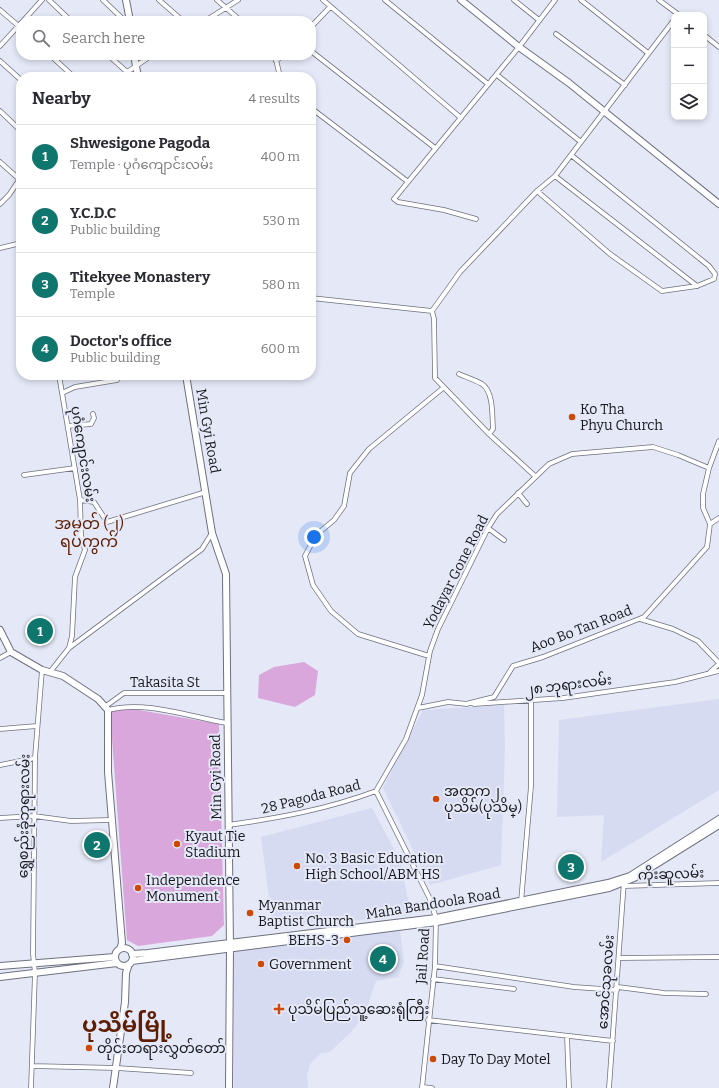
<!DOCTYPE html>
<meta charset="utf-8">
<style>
body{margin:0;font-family:Bitter,"Noto Sans Myanmar",serif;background:#f7f7f7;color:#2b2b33}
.controls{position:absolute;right:12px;top:12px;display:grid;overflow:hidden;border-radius:8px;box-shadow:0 2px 6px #0003}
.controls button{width:36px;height:36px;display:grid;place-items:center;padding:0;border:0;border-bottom:1px solid #e1e1e2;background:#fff;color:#2b2b33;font:20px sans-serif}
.you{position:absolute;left:314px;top:537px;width:14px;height:14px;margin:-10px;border:3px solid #fff;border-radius:50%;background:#1a73e8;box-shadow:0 0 0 6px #1a73e833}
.badge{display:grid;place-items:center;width:26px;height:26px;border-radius:50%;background:#0f766e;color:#fff;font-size:13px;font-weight:700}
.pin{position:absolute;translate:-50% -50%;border:2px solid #fff;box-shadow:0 1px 4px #0006}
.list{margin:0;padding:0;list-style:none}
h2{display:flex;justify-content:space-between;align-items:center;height:52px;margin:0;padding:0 16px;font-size:17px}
h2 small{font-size:13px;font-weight:400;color:#7c7c81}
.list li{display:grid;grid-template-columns:26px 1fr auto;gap:12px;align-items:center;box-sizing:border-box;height:64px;padding:0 16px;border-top:1px solid #e1e1e2}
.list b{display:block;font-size:15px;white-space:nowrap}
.list p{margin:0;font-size:13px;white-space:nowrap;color:#7c7c81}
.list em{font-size:13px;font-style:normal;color:#7c7c81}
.icon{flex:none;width:22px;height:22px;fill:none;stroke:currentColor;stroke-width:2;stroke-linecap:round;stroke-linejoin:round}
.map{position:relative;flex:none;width:719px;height:1088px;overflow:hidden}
.search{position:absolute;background:#fff;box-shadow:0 2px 6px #0003;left:16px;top:16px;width:300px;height:44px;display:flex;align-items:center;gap:10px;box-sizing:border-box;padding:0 14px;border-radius:16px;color:#7c7c81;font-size:15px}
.panel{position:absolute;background:#fff;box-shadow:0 2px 6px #0003;left:16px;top:72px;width:300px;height:308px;border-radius:16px}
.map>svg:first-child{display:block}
.built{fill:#d6dbf1}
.green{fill:#daa7dd}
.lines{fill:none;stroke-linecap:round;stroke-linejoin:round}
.street-casing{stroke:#6e717e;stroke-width:5.5}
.secondary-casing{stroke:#6e717e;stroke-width:8}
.street{stroke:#fff;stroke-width:4}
.secondary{stroke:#fff;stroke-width:6}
.poi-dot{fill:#ce4906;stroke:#e5e8f7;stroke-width:1.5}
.labels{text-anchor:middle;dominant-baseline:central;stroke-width:4;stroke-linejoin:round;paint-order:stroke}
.poi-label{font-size:14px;fill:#18191e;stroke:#e5e8f7;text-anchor:start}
.street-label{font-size:14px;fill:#18191e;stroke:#e5e8f7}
.quarter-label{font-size:16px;fill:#5e1e03;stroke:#e5e8f7}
.town-label{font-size:22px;font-weight:bold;fill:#5e1e03;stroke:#e5e8f7}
</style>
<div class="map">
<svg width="719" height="1088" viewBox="0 0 719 1088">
<rect width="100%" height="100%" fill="#e5e8f7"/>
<!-- built -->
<path class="built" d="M719,699V790L601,862L604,815L557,817L559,720Z
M504,705L505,748L501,865L430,885L383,788L423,710Z
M372,808L400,860L411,915L273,928L261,837Z
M400,930L404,962L398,977L376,981L366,1010L354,1029L330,1052L321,1053L310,1064L307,1075L308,1088H234V948Z"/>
<!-- green -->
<path class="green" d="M304,662L318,671L315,695L295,707L258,698L259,675L274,667Z
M116,706L219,724L224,925L212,936L138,946L127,940L110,712Z"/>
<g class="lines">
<!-- street casing -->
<g class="street-casing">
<path id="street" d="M49,0L71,21
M103,0L125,21
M159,0L183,21
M217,0L241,21
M323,0L461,118
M385,0L488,84
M514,0L539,20
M581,0L648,53
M659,0L679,15
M0,10L21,28
M23,21L42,0
M205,21L238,0
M311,27L330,7
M556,34L625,85
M704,35L719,47
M0,46L21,23
M311,51L435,148
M50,55L74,77
M108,55L127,72
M275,55L280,77
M0,61L21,80
M276,61L283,55
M497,75L581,142
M120,77L152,55
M311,108L407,181
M0,111L21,131
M0,162L19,179
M311,167V182
M555,176L697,286
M19,179L21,185
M537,191L610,254L662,291L697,286L714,279L715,274L709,266L571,155
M0,204L9,195L21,177
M476,219L444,210L398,202L394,199L519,47L555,0
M0,248L21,243
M311,298L432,311
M459,374C466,377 475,380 482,384C494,392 492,417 493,429L489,434
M62,393L75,387L117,380
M68,426L91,424L94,418L93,414
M24,475L75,468
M535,476L489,434L435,378L434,319L432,311L460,272L537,191L555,176L674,20
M518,493L527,504
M80,500L94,502L107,522L206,492
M710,524L719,518
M488,528L504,540
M640,619L673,629L698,641L719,663
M69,648L202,549L212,533
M429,656L358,634L331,611L313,585L305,556L316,535L334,520L344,506L350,473L369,449L443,388
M0,658L11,652
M50,672L69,648L72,636L75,577L85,550L81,535L80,500L59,375
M710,672L719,664
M466,704L494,697L513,666L543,657L644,617L707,547L710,524L703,508V494L709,468L719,441
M474,704L563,698L675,682L719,671
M106,706L124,693H228
M418,708L448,702L467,704
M108,710C147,700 189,717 227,723
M0,729L37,726
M0,765L35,758
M376,791L429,897L436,918L435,966L422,1088
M0,818L34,816L71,821L111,820
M228,825C279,818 328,809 376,791L406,739L422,695L430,651L438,629L488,528L497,514L549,464L572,454L653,447L678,455L709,468
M624,886L719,883
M521,902L531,786V702
M619,958L719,957
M435,966L574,987L617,990
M433,979L514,989
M618,987L664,993L706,994
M428,1020L613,1041
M567,1036L569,1088
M32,1066L117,1068L191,1073
M422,1087L432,1088
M31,1088L35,973L33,954L35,758L42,670
M609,1088L624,881"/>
</g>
<!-- secondary casing -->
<g class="secondary-casing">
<path id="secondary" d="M126,0L130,21
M461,0L519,47L569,83L719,204
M134,55L138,77
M186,375L212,533L226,574L230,948L229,1088
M0,630L11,652L42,670L63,676L98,699L108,710V772L122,943L120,949
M115 957a9 9 0 1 1 18 0a9 9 0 1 1-18 0Z
M132,954L148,953L436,918L608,883L630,876L719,819
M132,961L437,922L609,888L634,878L719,825
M0,966L115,957
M0,977L117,963
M113,1088L125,1002L126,973L129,964"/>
</g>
<!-- street -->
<use href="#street" class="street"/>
<!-- secondary -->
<use href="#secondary" class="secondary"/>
</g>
<!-- markers -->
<g class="poi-dot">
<circle cx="572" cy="417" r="4"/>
<circle cx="436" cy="799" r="4"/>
<circle cx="177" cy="844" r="4"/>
<circle cx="297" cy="866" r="4"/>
<circle cx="138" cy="888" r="4"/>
<circle cx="250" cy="913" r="4"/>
<circle cx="347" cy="940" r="4"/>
<circle cx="261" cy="964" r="4"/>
<path d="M277 1003h4v4h4v4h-4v4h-4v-4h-4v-4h4z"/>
<circle cx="89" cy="1048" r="4"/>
<circle cx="433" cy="1059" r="4"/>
</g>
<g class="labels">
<!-- poi labels -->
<g class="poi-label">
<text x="580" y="409">Ko Tha<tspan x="580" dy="16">Phyu Church</tspan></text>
<text x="444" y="791">အထက၂<tspan x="444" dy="16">ပုသိမ်(ပုသိမ္)</tspan></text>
<text x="185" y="836">Kyaut Tie<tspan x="185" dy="16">Stadium</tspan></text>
<text x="305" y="858">No. 3 Basic Education<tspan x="305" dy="16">High School/ABM HS</tspan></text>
<text x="146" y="880">Independence<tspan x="146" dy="16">Monument</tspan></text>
<text x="258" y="905">Myanmar<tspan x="258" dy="16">Baptist Church</tspan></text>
<text x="339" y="940" text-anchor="end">BEHS-3</text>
<text x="269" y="964">Government</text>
<text x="288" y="1009">ပုသိမ်ပြည်သူ့ဆေးရုံကြီး</text>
<text x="97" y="1048">တိုင်းတရားလွှတ်တော်</text>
<text x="441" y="1059">Day To Day Motel</text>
</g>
<!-- street labels -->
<g class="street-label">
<text transform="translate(208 431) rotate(80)">Min Gyi Road</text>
<text transform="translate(83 454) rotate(81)">ပုဂံကျောင်းလမ်း</text>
<text transform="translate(456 572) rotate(-63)">Yodayar Gone Road</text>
<text transform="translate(581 629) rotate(-21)">Aoo Bo Tan Road</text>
<text x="165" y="682">Takasita St</text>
<text transform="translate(568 685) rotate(-7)">၂၈ ဘုရားလမ်း</text>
<text transform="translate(216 777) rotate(-91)">Min Gyi Road</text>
<text transform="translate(311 797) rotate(-14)">28 Pagoda Road</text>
<text transform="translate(24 816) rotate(-89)">ရွှေစည်းခုံဘုရားလမ်း</text>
<text transform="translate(671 874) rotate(-2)">ကိုးဆူလမ်း</text>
<text transform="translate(433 904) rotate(-9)">Maha Bandoola Road</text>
<text transform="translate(423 956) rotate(-86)">Jail Road</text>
<text transform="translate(606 982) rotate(-86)">အောင်သုခလမ်း</text>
</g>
<!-- quarter labels -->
<g class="quarter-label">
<text x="89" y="523">အမှတ် (၂)<tspan x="89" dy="18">ရပ်ကွက်</tspan></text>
</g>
<!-- town labels -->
<g class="town-label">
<text x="127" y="1024">ပုသိမ်မြို့</text>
</g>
</g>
</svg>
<div class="controls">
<button>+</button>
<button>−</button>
<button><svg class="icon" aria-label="layers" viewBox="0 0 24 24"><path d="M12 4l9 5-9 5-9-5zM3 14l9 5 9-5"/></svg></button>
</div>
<div class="you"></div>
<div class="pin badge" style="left:40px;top:631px">1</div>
<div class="pin badge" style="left:97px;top:845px">2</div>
<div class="pin badge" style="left:571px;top:867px">3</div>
<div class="pin badge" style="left:383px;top:959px">4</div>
<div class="search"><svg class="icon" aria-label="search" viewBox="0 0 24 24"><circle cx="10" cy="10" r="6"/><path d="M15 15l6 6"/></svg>Search here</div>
<section class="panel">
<h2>Nearby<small>4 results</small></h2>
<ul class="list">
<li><span class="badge">1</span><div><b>Shwesigone Pagoda</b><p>Temple · ပုဂံကျောင်းလမ်း</p></div><em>400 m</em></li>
<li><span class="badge">2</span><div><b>Y.C.D.C</b><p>Public building</p></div><em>530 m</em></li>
<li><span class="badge">3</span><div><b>Titekyee Monastery</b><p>Temple</p></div><em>580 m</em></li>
<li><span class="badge">4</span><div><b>Doctor's office</b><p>Public building</p></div><em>600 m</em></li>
</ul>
</section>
</div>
